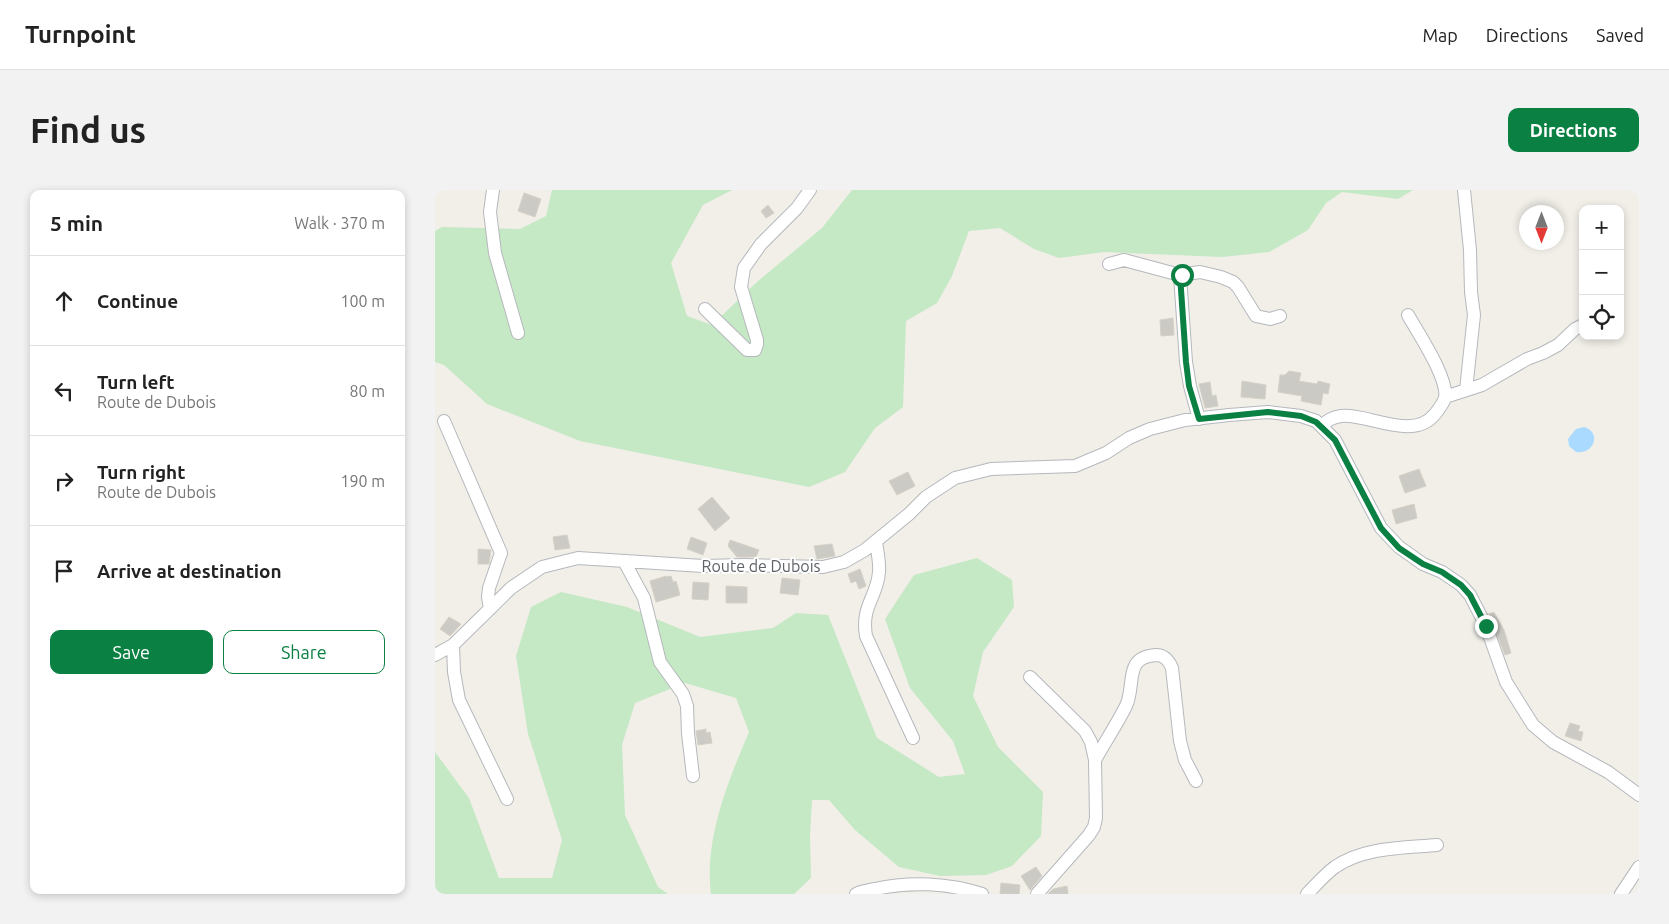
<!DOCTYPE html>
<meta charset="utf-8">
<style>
body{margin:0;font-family:Ubuntu,sans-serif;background:#f2f2f2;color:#222}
.controls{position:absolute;right:15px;top:15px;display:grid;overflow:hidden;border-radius:10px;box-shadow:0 2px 8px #0003}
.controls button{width:45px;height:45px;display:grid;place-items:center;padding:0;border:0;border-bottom:1px solid #e0e0e0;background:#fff;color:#222;font:25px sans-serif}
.compass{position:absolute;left:1084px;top:15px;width:45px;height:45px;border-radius:50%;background:#fff;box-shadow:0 2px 8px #0003;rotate:180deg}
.stop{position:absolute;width:15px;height:15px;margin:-11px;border:4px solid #0b8043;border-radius:50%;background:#fff}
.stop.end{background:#0b8043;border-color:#fff;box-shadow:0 1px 5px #0008}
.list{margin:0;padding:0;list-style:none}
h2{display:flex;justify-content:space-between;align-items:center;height:65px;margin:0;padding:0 20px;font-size:21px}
h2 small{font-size:16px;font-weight:400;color:#767676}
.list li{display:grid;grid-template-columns:32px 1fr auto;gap:15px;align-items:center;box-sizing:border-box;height:90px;padding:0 20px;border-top:1px solid #e0e0e0}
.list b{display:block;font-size:19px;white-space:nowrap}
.list p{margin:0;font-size:16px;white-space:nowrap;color:#767676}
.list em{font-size:16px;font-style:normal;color:#767676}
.actions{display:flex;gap:10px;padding:15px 20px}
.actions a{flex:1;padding:11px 0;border:1px solid #0b8043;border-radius:10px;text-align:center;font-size:18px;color:#0b8043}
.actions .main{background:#0b8043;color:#fff}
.icon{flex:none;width:28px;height:28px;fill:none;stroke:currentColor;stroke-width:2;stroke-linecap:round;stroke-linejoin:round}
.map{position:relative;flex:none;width:1204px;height:704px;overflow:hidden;border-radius:10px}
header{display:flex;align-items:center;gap:30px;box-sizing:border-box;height:70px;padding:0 25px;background:#fff;border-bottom:1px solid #e0e0e0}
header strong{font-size:24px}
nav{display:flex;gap:28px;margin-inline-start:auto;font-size:18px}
.intro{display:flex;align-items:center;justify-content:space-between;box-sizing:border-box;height:120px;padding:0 30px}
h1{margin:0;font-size:35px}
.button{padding:12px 22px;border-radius:10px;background:#0b8043;color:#fff;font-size:18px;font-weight:700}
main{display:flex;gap:30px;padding:0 30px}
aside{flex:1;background:#fff;border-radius:10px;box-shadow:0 2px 8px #0003}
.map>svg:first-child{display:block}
.green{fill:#c5e8c5}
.water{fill:#aadaff}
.building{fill:#cccac5;stroke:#d6d1c6}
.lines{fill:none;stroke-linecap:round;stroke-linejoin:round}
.minor-casing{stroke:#b5b8bc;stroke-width:14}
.minor{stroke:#fff;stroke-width:12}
.route{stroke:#0b8043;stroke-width:6}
.labels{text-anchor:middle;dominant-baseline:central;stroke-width:4;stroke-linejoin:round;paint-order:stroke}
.street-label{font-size:16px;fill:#5f6368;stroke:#fff}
</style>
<header>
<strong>Turnpoint</strong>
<nav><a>Map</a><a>Directions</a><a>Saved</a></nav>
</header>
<div class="intro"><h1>Find us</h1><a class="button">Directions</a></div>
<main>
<aside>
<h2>5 min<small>Walk · 370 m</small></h2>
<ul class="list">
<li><svg class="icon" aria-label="ahead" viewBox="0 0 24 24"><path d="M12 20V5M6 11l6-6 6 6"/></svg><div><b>Continue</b></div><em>100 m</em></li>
<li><svg class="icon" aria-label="left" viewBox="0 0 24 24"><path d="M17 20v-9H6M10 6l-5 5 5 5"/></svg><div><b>Turn left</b><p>Route de Dubois</p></div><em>80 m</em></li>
<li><svg class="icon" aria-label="right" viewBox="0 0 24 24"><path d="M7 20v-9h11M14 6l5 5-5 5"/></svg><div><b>Turn right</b><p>Route de Dubois</p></div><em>190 m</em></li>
<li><svg class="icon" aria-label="arrive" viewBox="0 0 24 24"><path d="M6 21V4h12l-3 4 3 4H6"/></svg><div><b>Arrive at destination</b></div></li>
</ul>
<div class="actions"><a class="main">Save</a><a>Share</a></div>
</aside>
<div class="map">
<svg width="1204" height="704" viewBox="0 0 1204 704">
<rect width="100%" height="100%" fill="#f1efe8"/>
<!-- green -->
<path class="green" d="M117,0H297L268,15L236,73L252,126L277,135L323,91L387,38L417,0H978L963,9L907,2L891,13L873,40L834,62L787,67L669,62L624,68L599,59L565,38L534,41L517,86L502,113L471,131L468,217L440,238L410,282L374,297L145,251L52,214L9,175L0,172V41L7,37L85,39L111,26Z
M542,368L577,390L579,417L548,462L538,506L563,557L608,602L606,646L577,676L551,685L505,686L464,677L420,640L394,610H377L375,646L376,688L359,704H276C269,650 293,591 314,542L301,508L250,493L200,513L187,555L190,625L223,697L233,704H0V562L34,608L64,688H117L127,650L93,544L81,466L96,417L126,402L192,417L265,447L338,438L361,423L393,425L442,548L504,587L530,584L518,551L475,498L450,429L479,385Z"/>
<!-- water -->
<path class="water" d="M1149,237C1167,242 1159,265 1141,262L1134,256L1133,249L1141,239Z"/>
<!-- building -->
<path class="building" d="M89,3L106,9L100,27L83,21Z
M333,15L339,23L331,28L326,21Z
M738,128L739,145L726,146L725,130Z
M854,181L866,183L864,191L882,194L883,191L895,194L893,204L888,203L886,215L866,211L867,206L843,202L845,185H850Z
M807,191L831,195L830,209L806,207Z
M775,192L777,206L781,205L783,216L770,218L764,194Z
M984,279L991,296L970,303L964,286Z
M473,282L480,296L462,305L454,291Z
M277,307L295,328L280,341L263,319Z
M979,314L982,328L961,334L957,320Z
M132,345L135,358L120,360L118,347Z
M256,347L272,353L268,365L252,359Z
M295,350L324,360L321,367H302L293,356Z
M397,354L400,366L382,369L379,356Z
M43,359L56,360L54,374H43Z
M425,379L431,396L424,399L421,391L416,393L413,384Z
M231,386V387L236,386L238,392L241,391L245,405L221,412L215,391Z
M347,388L365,390L363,405L345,403Z
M258,392L274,393L273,410L257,409Z
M291,396L312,397V413H291Z
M1059,422L1069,440L1076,463L1070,465L1054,424Z
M14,427L26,434L15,446L5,439Z
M1135,533L1145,536L1143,541L1148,542L1146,551L1130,546Z
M271,539V543L275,542L277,553L263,555L261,541Z
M601,677L607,686L595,700L586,686Z
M566,693L585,695L584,704H565Z
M632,696L633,704H613L618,699Z"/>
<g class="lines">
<!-- minor casing -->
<g class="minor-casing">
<path id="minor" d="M58,0L55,22L60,63L83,143
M1029,0L1035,60L1036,102L1039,125L1031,200
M674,74L689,70L745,85L765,82L786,87L798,92L803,97L821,126L835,129L845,126
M745,85L751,172L755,196L764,229
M270,119L312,160H320L322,154V150L306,97L309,78L326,54L362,18L375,0
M1010,207L1047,195L1092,169L1108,163L1123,155L1140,139L1148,135
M9,231L66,363L54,398L53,407L55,419
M886,236C892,231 897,227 906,226C933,223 978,252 1000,224C1004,219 1008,214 1010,208C1014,189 983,143 973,125
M441,351C442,361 445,372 444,382C442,408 426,415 431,446L478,548
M189,371L209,408L225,472L248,504L252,516L253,543L258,586
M18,455L19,482L24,510L72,609
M0,465L18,455L76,398L107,377L143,368L268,376L310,375L388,377L409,372L430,360L474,324L491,307L520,288L556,279L640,276L671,263L694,248L715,239L750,230L794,225L833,222L866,226L881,231L900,250L946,338L964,357L988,374L1007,382L1026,395L1035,405L1051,436L1071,492L1098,535L1118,552L1173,582L1204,605
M595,487L650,541L656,552L660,570L661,628L659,637L654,645L602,704
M660,570C670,552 682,534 691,516C701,495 688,467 721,465C730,465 734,471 737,478L745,551L750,570L761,591
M421,704C427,701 434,700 440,699C475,691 514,693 547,704
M872,704C881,695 889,685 900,677C929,657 968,658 1002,655
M1186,704L1204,677"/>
</g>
<!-- minor -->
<use href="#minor" class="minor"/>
</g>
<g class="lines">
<!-- route -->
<path class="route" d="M747,85H745L751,172L754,196L764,229L833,222L866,226L881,232L900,250L946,338L964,358L988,374L1007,382L1026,395L1035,405L1051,436"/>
</g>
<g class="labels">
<!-- street labels -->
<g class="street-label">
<text x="326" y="376">Route de Dubois</text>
</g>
</g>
</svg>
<div class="controls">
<button>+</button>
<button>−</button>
<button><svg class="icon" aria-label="locate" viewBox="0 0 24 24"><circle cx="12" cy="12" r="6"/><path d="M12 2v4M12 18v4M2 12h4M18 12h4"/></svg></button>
</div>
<svg class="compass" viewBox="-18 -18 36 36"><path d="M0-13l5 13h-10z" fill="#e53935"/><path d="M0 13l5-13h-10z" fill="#767676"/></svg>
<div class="stop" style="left:747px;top:85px"></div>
<div class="stop end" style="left:1051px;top:436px"></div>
</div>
</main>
